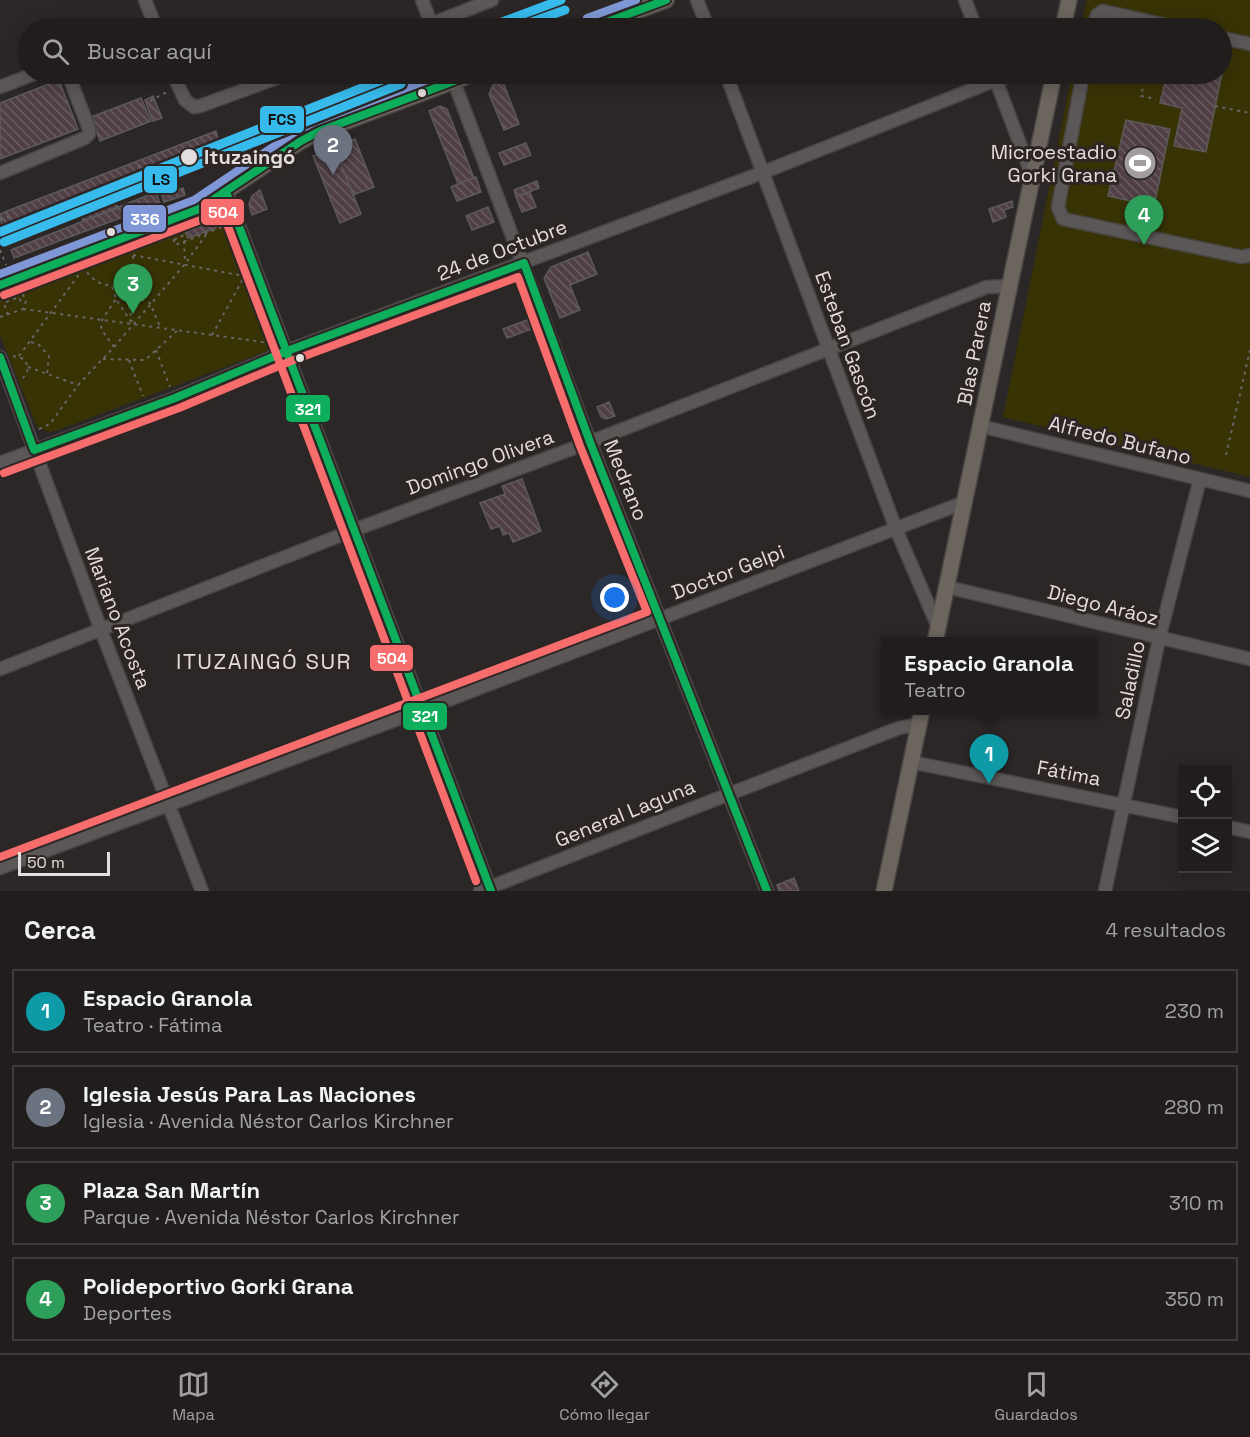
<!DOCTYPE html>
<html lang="es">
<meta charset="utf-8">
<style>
body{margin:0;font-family:"Space Grotesk",sans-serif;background:#2d2a29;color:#f1f3f6}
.controls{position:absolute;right:18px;bottom:18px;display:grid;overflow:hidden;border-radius:0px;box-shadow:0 3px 15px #0003}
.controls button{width:54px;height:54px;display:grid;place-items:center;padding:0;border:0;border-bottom:2px solid #3d3b3b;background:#201d1c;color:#f1f3f6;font:30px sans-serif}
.scale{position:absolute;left:18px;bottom:15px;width:92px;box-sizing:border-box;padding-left:6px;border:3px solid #e3dedd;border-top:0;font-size:16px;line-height:21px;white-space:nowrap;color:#e3dedd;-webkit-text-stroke:4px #2d2624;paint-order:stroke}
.you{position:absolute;left:615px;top:598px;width:21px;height:21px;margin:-15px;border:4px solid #fff;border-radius:50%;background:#1a73e8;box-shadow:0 0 0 9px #1a73e833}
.badge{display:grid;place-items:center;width:39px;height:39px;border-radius:50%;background:#a39e9d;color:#fff;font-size:20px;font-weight:700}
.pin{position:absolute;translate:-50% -50px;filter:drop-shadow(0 2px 3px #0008)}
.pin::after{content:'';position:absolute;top:32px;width:21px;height:18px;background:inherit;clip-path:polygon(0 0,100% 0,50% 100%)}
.popup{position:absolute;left:881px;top:637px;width:216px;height:78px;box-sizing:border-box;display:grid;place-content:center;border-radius:0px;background:#201d1c;filter:drop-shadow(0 2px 4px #0005);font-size:20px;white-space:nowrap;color:#a2a2a3}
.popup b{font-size:22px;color:#f1f3f6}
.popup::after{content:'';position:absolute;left:50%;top:100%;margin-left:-12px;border:12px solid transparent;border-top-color:#201d1c}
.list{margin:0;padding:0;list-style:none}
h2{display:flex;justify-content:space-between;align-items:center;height:78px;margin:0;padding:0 24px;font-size:26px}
h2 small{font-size:20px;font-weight:400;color:#a2a2a3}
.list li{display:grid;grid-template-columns:39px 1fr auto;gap:18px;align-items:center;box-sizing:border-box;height:84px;margin:0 12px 12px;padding:0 12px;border:2px solid #3d3b3b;border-radius:0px}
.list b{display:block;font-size:22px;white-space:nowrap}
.list p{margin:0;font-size:20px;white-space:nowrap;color:#a2a2a3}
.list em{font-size:20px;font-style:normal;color:#a2a2a3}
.icon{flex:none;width:33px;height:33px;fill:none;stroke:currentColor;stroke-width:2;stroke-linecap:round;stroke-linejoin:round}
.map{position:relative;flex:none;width:1250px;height:891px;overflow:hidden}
.search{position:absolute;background:#201d1c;box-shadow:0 3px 15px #0003;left:18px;right:18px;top:18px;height:66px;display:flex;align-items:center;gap:15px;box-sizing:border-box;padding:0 21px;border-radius:33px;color:#a2a2a3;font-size:22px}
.sheet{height:462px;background:#201d1c}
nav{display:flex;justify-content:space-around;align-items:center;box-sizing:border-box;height:84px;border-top:2px solid #3d3b3b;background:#201d1c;font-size:16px;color:#a2a2a3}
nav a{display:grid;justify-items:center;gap:3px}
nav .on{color:#a39e9d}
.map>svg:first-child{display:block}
.green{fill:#383305}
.building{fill:url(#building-back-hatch);stroke:#5c5959;stroke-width:1.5}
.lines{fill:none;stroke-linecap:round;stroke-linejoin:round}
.minor-casing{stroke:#494545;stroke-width:15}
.major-casing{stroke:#494545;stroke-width:18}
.path{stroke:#686564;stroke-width:2;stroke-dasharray:3 4.5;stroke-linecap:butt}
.minor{stroke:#5b5757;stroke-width:12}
.major{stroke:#6c655e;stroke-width:15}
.path-bridge{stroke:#686564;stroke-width:2;stroke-dasharray:3 4.5;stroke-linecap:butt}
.bus-1-casing{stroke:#2d2624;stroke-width:12}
.bus-2-casing{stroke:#2d2624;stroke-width:12}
.bus-3-casing{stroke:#2d2624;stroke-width:12}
.bus-1{stroke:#0daf5c;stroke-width:8}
.bus-2{stroke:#f76d6d;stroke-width:8}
.bus-3{stroke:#7f97d6;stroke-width:8}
.rail-1-casing{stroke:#2d2624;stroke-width:14}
.rail-2-casing{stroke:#2d2624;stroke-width:14}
.rail-1{stroke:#37bbed;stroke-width:9}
.rail-2{stroke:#37bbed;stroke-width:9}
.bus-dot{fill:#e3dedd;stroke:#2d2624;stroke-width:2}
.labels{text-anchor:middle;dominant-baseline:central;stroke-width:6;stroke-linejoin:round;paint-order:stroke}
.poi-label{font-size:20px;fill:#e3dedd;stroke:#2d2624;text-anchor:end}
.stop-label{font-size:20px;font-weight:bold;fill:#e3dedd;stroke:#2d2624;text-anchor:start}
.street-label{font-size:20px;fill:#e3dedd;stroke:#2d2624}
.quarter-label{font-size:22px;letter-spacing:1.5px;fill:#e3dedd;stroke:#2d2624}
.line-badge{stroke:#2d2624;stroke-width:2}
.badge-label{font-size:16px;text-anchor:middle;font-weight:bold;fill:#fff}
.pale-badge-label{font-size:16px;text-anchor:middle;font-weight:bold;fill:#111}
</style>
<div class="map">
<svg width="1250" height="891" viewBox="0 0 1250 891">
<defs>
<pattern id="building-back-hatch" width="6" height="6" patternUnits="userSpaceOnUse" patternTransform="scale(1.5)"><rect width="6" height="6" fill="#504045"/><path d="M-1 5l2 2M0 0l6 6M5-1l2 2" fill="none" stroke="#695b5f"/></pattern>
</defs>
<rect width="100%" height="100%" fill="#2b2726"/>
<!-- green -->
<path class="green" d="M1087,0H1250V477L1003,417L1072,74H1222V28H1081Z
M214,214H222L227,220L272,331L273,345L270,350L58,430L50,432L37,427L0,335V297Z"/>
<!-- building -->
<path class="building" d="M1222,67L1223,68L1206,152L1174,146L1182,108L1160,103L1167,74H1222Z
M59,80L78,129L0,159V103Z
M503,82L519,124L504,130L489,94L493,85Z
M153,96L162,118L153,121L145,100Z
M141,98L151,121L100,141L91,117Z
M440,106L447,109L474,178L458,184L429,111Z
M1126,120L1170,129L1154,206L1108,196Z
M216,131L219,142L11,223L7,211Z
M355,139L374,187L353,195L334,147Z
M526,143L531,155L504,165L499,153Z
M334,147L361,214L340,223L313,156Z
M476,177L481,192L457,201L451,187Z
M537,181L539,188L516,197L514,190Z
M183,188L185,195L164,202L162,196Z
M260,190L267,209L252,215L249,204L252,196Z
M112,192L118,208L83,221L77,205Z
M156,192L160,203L14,258L11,250Z
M530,192L536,207L522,212L516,197Z
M1012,201L1013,207L1004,210L1006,217L993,222L989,209Z
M488,207L494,222L472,230L466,216Z
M7,211L11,223L2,227L0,214Z
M213,221L216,228L188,238L185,232Z
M588,252L597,274L570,285L580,310L560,318L544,278L551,267Z
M530,319L534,328L507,338L503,329Z
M609,402L615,416L606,419L601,417L597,407Z
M522,479L541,531L513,542L509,533L503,535L500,526L491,529L480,503L505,494L502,486Z
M794,878L799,891H779L777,885Z"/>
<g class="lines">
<!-- minor casing -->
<g class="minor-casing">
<path id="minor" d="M145,0L156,28
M422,0L433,28
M697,0L708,28
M965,0L976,28
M409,28L431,24L492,0
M1093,28L1097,15L1103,11L1179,28
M1222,38L1250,44
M173,74L185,100L194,107L200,106L288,74
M451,74L590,442L767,891
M726,74L896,529L938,627
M1083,74L1058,207L1063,219L1242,257L1250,255
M994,75L1032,176
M0,87L34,74
M0,173L85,138L89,134V129L68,74
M226,192L491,891
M0,357L101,630L202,891
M980,426L1250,491
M0,463L175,398L287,351L764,172L996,80L1019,74
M947,587L1250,659
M0,669L354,530L590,442L987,287L1009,286
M911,762L1182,817
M1228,827L1250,832
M0,868L422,710L965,502
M480,891L899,728L919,724
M1105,891L1159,639L1200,479"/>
</g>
<!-- major casing -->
<g class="major-casing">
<path id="major" d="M591,28L666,0
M1063,28L1069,0
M0,285L199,209L301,141L320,131L473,74
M935,642L1054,74
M884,891L922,710"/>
</g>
<!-- path -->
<path class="path" d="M387,74L394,90
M1146,74L1141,96L1156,99
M368,78L381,74
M150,101L167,92
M1215,106L1250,113
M138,167L144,165
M0,220L9,216
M210,225L225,220
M172,232L175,245L225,226
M174,240L186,234
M184,241L185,262
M133,255L244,276
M83,266C102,301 144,285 131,248
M122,284L127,295L132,321
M112,287L116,299L132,323
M127,295L150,303L161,329
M23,309L270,343
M8,315L4,303L19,297
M0,317L23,309L26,301L21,290
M212,335L244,277
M31,342L39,345L49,356L47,373
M114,347L101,329L102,320L116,299
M156,350L170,387
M13,356L24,359L28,367L27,372L21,381
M19,356L83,269
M103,359L145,360L177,331
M129,360L143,396
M28,367L78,385
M39,429L50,424L78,385L114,347L185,264L208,232
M1226,455L1250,350"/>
<!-- minor -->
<use href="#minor" class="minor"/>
<!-- major -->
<use href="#major" class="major"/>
<!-- path-bridge -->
<path class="path-bridge" d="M0,250L21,302"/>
<!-- bus-1 casing -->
<g class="bus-1-casing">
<path id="bus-1" d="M591,28L666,0
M226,192L491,891
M0,285L199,209L301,141L320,131L473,74
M0,357L34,450L175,398L287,351L524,263L590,442L767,891"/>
</g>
<!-- bus-2 casing -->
<g class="bus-2-casing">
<path id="bus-2" d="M4,295L203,219L221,208L476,881
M0,857L647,612L580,446L518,277L291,361L179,408L4,473"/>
</g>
<!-- bus-3 casing -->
<g class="bus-3-casing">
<path id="bus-3" d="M587,18L636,0
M0,274L194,200L295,132L315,122L444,74"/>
</g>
<!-- bus-1 -->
<use href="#bus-1" class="bus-1"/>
<!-- bus-2 -->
<use href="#bus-2" class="bus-2"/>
<!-- bus-3 -->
<use href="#bus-3" class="bus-3"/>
<!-- rail-1 casing -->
<g class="rail-1-casing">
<path id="rail-1" d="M486,28L561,0
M0,232L397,74"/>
</g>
<!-- rail-2 casing -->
<g class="rail-2-casing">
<path id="rail-2" d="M515,28L565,10
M4,242L401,84"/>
</g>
<!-- rail-1 -->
<use href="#rail-1" class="rail-1"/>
<!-- rail-2 -->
<use href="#rail-2" class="rail-2"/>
</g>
<!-- icons -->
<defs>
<g id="stadium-disc" transform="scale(1.725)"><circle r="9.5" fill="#a39e9d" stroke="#2d2624"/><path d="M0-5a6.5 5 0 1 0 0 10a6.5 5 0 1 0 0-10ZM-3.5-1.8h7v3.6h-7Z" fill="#fff"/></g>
</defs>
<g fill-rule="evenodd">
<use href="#stadium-disc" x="1140" y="163"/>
</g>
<!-- markers -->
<g class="bus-dot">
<circle cx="422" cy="93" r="5"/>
<circle cx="189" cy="157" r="9"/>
<circle cx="111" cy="232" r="5"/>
<circle cx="300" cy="358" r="5"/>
</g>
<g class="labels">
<!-- poi labels -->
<g class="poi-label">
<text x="1117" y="152">Microestadio<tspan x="1117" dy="23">Gorki Grana</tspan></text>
</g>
<!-- stop labels -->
<g class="stop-label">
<text x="204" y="157">Ituzaingó</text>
</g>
<!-- street labels -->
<g class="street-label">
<text transform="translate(502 250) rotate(-21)">24 de Octubre</text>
<text transform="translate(848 345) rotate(70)">Esteban Gascón</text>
<text transform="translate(974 353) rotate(-79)">Blas Parera</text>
<text transform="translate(1120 440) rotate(14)">Alfredo Bufano</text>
<text transform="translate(480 462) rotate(-20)">Domingo Olivera</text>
<text transform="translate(626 480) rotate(68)">Medrano</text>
<text transform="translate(728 572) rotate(-21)">Doctor Gelpi</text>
<text transform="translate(1103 605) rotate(14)">Diego Aráoz</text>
<text transform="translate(118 618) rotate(69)">Mariano Acosta</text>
<text transform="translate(1130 680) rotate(-78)">Saladillo</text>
<text transform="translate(1069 773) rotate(11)">Fátima</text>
<text transform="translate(625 813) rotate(-22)">General Laguna</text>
</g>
<!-- quarter labels -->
<g class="quarter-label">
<text x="264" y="661">ITUZAINGÓ SUR</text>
</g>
</g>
<g class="line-badge">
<rect x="259" y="105" width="46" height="29" rx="6" fill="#37bbed"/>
<rect x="143" y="165" width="35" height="29" rx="6" fill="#37bbed"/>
<rect x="200" y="198" width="45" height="28" rx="6" fill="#f76d6d"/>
<rect x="122" y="204" width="45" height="29" rx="6" fill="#7f97d6"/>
<rect x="285" y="394" width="46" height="29" rx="6" fill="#0daf5c"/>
<rect x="369" y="644" width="45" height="28" rx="6" fill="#f76d6d"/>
<rect x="402" y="702" width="46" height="29" rx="6" fill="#0daf5c"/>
</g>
<g class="badge-label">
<text x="223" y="218">504</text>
<text x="145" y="225">336</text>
<text x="308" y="415">321</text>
<text x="392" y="664">504</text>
<text x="425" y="722">321</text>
</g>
<g class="pale-badge-label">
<text x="282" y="125">FCS</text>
<text x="161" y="185">LS</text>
</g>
</svg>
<div class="controls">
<button><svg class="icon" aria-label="locate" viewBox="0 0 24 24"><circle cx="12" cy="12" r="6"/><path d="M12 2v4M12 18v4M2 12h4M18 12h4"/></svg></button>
<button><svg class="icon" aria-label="layers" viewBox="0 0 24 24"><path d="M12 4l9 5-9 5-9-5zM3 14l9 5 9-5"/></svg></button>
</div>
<div class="scale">50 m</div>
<div class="you"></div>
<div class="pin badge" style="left:989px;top:784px;background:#0f9aa8">1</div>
<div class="popup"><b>Espacio Granola</b>Teatro</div>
<div class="pin badge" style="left:333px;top:175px;background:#6b7280">2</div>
<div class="pin badge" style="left:133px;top:314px;background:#2e9e5b">3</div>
<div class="pin badge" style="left:1144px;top:245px;background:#2e9e5b">4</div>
<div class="search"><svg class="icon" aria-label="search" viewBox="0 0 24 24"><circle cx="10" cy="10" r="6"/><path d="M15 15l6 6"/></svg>Buscar aquí</div>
</div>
<section class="sheet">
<h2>Cerca<small>4 resultados</small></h2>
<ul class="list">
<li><span class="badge" style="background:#0f9aa8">1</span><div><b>Espacio Granola</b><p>Teatro · Fátima</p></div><em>230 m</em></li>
<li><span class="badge" style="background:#6b7280">2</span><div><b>Iglesia Jesús Para Las Naciones</b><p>Iglesia · Avenida Néstor Carlos Kirchner</p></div><em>280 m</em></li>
<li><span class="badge" style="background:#2e9e5b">3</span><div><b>Plaza San Martín</b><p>Parque · Avenida Néstor Carlos Kirchner</p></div><em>310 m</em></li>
<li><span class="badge" style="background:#2e9e5b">4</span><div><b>Polideportivo Gorki Grana</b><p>Deportes</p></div><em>350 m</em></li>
</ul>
</section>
<nav>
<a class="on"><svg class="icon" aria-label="map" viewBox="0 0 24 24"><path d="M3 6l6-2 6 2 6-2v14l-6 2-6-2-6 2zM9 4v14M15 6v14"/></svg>Mapa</a>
<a><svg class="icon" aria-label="directions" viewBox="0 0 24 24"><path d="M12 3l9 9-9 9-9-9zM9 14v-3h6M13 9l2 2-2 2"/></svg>Cómo llegar</a>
<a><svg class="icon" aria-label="saved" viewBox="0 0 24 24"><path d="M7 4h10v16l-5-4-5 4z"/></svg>Guardados</a>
</nav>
